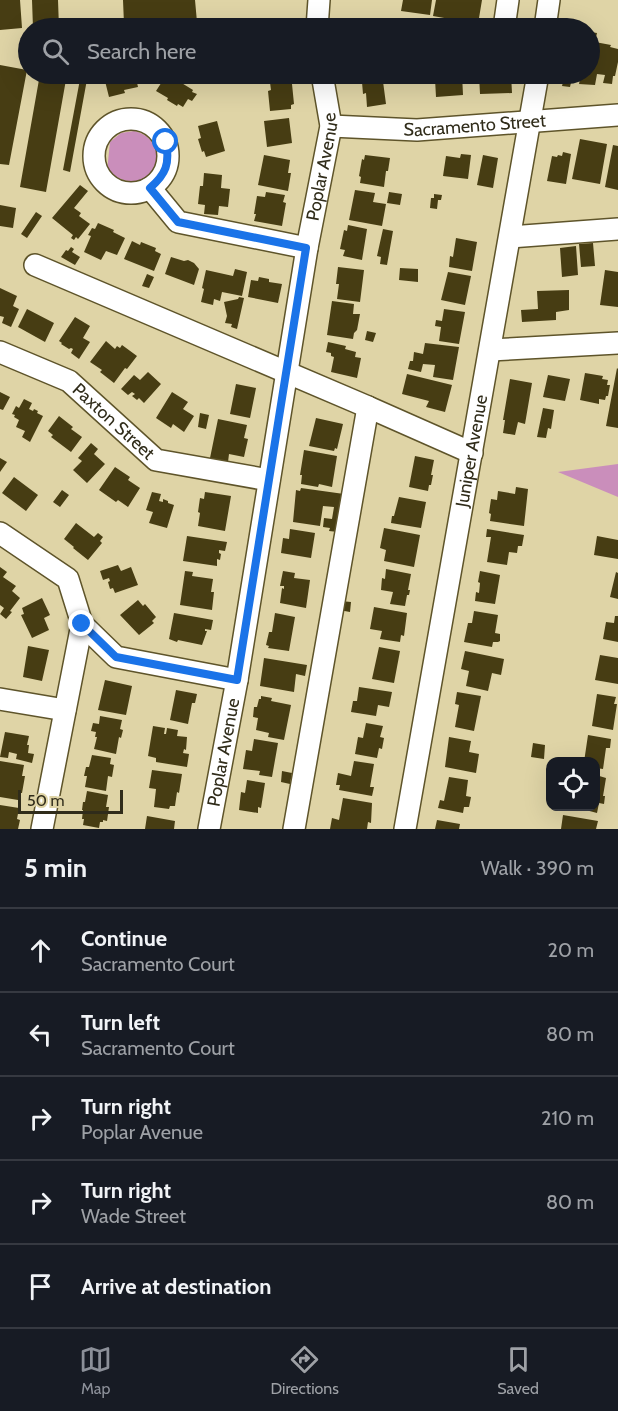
<!DOCTYPE html>
<meta charset="utf-8">
<style>
body{margin:0;font-family:Cabin,sans-serif;background:#242831;color:#f1f3f6}
.controls{position:absolute;right:18px;bottom:18px;display:grid;overflow:hidden;border-radius:12px;box-shadow:0 6px 24px #0002}
.controls button{width:54px;height:54px;display:grid;place-items:center;padding:0;border:0;border-bottom:2px solid #363941;background:#171b24;color:#f1f3f6;font:30px sans-serif}
.scale{position:absolute;left:18px;bottom:15px;width:105px;box-sizing:border-box;padding-left:6px;border:3px solid #302c1a;border-top:0;font-size:16px;line-height:21px;white-space:nowrap;color:#302c1a;-webkit-text-stroke:4px #dfd4a6;paint-order:stroke}
.stop{position:absolute;width:18px;height:18px;margin:-14px;border:4px solid #1a73e8;border-radius:50%;background:#fff}
.stop.end{background:#1a73e8;border-color:#fff;box-shadow:0 2px 6px #0008}
.list{margin:0;padding:0;list-style:none}
h2{display:flex;justify-content:space-between;align-items:center;height:78px;margin:0;padding:0 24px;font-size:26px}
h2 small{font-size:20px;font-weight:400;color:#9ea1a6}
.list li{display:grid;grid-template-columns:39px 1fr auto;gap:18px;align-items:center;box-sizing:border-box;height:84px;padding:0 24px;border-top:2px solid #363941}
.list b{display:block;font-size:22px;white-space:nowrap}
.list p{margin:0;font-size:20px;white-space:nowrap;color:#9ea1a6}
.list em{font-size:20px;font-style:normal;color:#9ea1a6}
.icon{flex:none;width:33px;height:33px;fill:none;stroke:currentColor;stroke-width:2;stroke-linecap:round;stroke-linejoin:round}
.map{position:relative;flex:none;width:618px;height:829px;overflow:hidden}
.search{position:absolute;background:#171b24;box-shadow:0 6px 24px #0002;left:18px;right:18px;top:18px;height:66px;display:flex;align-items:center;gap:15px;box-sizing:border-box;padding:0 21px;border-radius:33px;color:#9ea1a6;font-size:22px}
.sheet{height:498px;background:#171b24}
nav{display:flex;justify-content:space-around;align-items:center;box-sizing:border-box;height:84px;border-top:2px solid #363941;background:#171b24;font-size:16px;color:#9ea1a6}
nav a{display:grid;justify-items:center;gap:3px}
nav .on{color:#8c9099}
.map>svg:first-child{display:block}
.green{fill:#ca8ebb}
.building{fill:#473d13}
.lines{fill:none;stroke-linecap:round;stroke-linejoin:round}
.minor-casing{stroke:#5e542a;stroke-width:24}
.minor{stroke:#fff;stroke-width:21}
.route{stroke:#1a73e8;stroke-width:8}
.labels{text-anchor:middle;dominant-baseline:central;stroke-width:6;stroke-linejoin:round;paint-order:stroke}
.street-label{font-size:18px;fill:#302c1a;stroke:#dfd4a6}
</style>
<div class="map">
<svg width="618" height="829" viewBox="0 0 618 829">
<rect width="100%" height="100%" fill="#dfd4a6"/>
<!-- green -->
<path class="green" d="M134,131C177,141 153,206 107,171L110,142L121,133Z
M618,464V497L558,472Z"/>
<!-- building -->
<path class="building" d="M0,0H20L22,28L0,30Z
M32,0H58L59,28H33Z
M123,0H195L197,22L168,25V20L124,24Z
M403,0H432L430,15L401,11Z
M436,0H482L478,24L433,16Z
M590,32L597,33L595,42L611,45L610,47L618,49V62L615,76H613L612,84L603,83L605,75L597,74L595,85L579,84L581,74H590Z
M0,65L27,70L9,165L0,164Z
M40,74H67L46,192L20,187Z
M81,74H88L70,172L63,170Z
M115,74H135L138,87L124,90L125,93L109,97L104,77Z
M167,74L193,90L192,92L197,94L192,101L188,99L183,107L178,104L177,106L167,100L168,98L156,91Z
M291,74L294,104L291,105V109L270,111L268,91L271,90L269,75Z
M382,74L386,104L367,107L366,93L363,94L362,82H364V76Z
M442,74H462L463,95L436,97L435,79H442Z
M491,74H511L512,93L480,94L479,75Z
M565,74H573L570,87L562,86Z
M289,118L292,143L267,147L264,121Z
M217,121L225,151L206,157L204,151L202,152L198,139L201,138L198,126Z
M580,139L607,144L600,184L572,179Z
M613,145L618,146V190L605,187Z
M563,152L571,154L566,184L547,181L552,156L557,157L558,155L562,156Z
M461,154L471,155L468,179L443,176L446,156L460,158Z
M264,155L290,160L288,173H291L288,191L258,185Z
M365,155L390,158L388,171H386L384,187L360,183L361,177L359,176L362,159L364,160Z
M483,155L498,158L493,188L477,185Z
M204,173L222,175L221,188L230,189L228,207L219,206L218,215L204,214L205,205L198,204L200,186H203Z
M80,185L88,191L74,208L81,213L79,216L90,224L78,239L76,237L74,240L71,238L73,235L52,218Z
M355,190L375,193L373,202L386,204L382,226L349,220Z
M266,192L285,195L283,202L286,203L282,226L254,221L256,214H254L257,196L265,197Z
M389,192L402,194L400,205L387,203Z
M434,194L442,195L441,200H438L437,209L430,208L431,198H434Z
M0,205L16,208L13,228L0,226Z
M36,212L42,216L27,238L21,234Z
M98,223L114,230L113,232L125,238L117,255L106,251L101,260L84,252L91,236L88,235L92,228L95,229Z
M348,225L367,229L362,260L343,256L345,250L340,249L344,230L347,231Z
M383,229L393,231L387,265L380,264L381,257L377,256Z
M456,238L477,242L472,271L449,267L450,256L453,257Z
M132,241L140,245L141,242L156,248L155,251L161,254L154,271L124,259Z
M593,243L595,266L581,267L579,244Z
M576,246L578,275L562,277L560,248Z
M71,247L74,249L72,252L80,257L75,265L61,257L66,250L68,251Z
M171,257L184,261L188,260L194,263L199,269L194,285L165,274Z
M338,267L364,270L360,302L337,299L339,284H336Z
M400,268L418,269V282L399,280Z
M235,269L247,272L242,296L222,292L220,301L214,299L213,305L201,302L204,289L202,288L206,270L233,276Z
M605,270L618,272V307L600,305Z
M448,272L471,276L465,305L441,300Z
M147,274L154,277L149,288L142,286Z
M259,277L269,279V282L282,284L278,303L248,297L251,280L258,281Z
M0,288L17,296L13,306L19,309L11,327L2,323L4,317L0,316Z
M569,290V310L556,312V320L522,322L521,310L538,309L537,291Z
M239,297L244,298L237,329L231,327L232,324L225,323L227,316L224,302L238,299Z
M332,301L354,304L353,314H360L357,330L354,333L353,339L327,335Z
M27,309L54,323L45,342L18,327Z
M444,309L465,312L459,344L439,341L441,327L435,326L436,320L442,321Z
M75,317L90,326L83,338L90,342L79,359L71,353L73,349L71,348L69,349L61,344L62,343L59,341Z
M367,331L376,333L373,342L365,340Z
M106,341L115,349L117,346L120,348L122,345L137,356L127,369L125,368L114,383L100,372L102,370L90,362Z
M328,342L346,346L345,349L356,352L355,357L361,358L357,378L331,372L334,357L331,356V353L326,352Z
M425,343L459,347L453,380L433,377L435,365L423,364L421,372L408,369L410,361H413L414,352L423,354Z
M617,368L618,369V428L606,426Z
M148,372L161,384L144,403L139,398L137,400L132,396L135,394L132,392L128,395L121,389L134,375L140,380Z
M585,373L603,376L602,379L608,380L607,385H610L608,396H606L605,400L599,399V404L580,400Z
M407,374L452,385L445,412L426,407L429,401L402,394Z
M548,375L570,379L565,401L543,397Z
M510,379L532,383L525,424L518,422L515,435L503,433L505,420H503Z
M236,384L256,388L250,418L230,414Z
M0,392L10,397L3,410L0,409Z
M172,392L188,402L183,409L194,416L184,432L173,424L171,428L156,418Z
M24,399L32,403L29,409L33,411L34,409L38,411L37,413L43,416L30,442L22,437L25,431L16,427L19,420L14,417L15,415L12,414L16,406L19,408Z
M543,408L554,410L551,429L548,428L546,438L537,437Z
M200,413L209,415L206,429L198,427Z
M59,416L73,427L71,429L82,437L71,452L51,437L53,435L48,431Z
M316,418L343,424L337,449L335,448L334,451L309,446Z
M218,419L247,425L244,438L248,439L244,457L229,454L228,462L210,458Z
M91,443L98,449L94,454L105,464L87,483L73,470L82,461L78,458Z
M304,450L337,456L332,487L319,484L318,487L301,484L302,475H300Z
M415,456L434,460L431,475H433L431,485H429L428,491L409,487Z
M0,458L7,462L0,472Z
M115,467L130,477L128,480L140,488L128,507L118,500L116,502L99,490Z
M14,477L38,495L26,511L2,493Z
M516,487L528,489L524,526L490,521L491,514L489,513L491,499L497,500L498,491L515,494Z
M301,488L344,494L338,532L329,531L330,528L323,527L324,518L332,519L334,507L323,506L320,526L293,522L296,490L300,491Z
M62,490L69,495L60,507L53,502Z
M152,492L161,494L159,501L163,502V499L168,501V503L174,505L167,528L149,523L153,512L146,510Z
M205,492L231,496L225,531L198,526L200,513L198,512L200,498L204,499Z
M399,497L426,502L421,528L391,523L392,516H394Z
M76,523L94,537L98,533L103,537L100,541L102,543L88,560L73,548L74,547L64,539Z
M384,528L420,535L414,567L384,561L386,550L380,548Z
M290,529L315,533L311,558L281,553L283,538L289,539Z
M487,529L524,535L522,546H518L517,553L509,552L507,565L487,562L491,537H486Z
M187,536L227,542L225,551L219,550V553L221,554L220,560L217,559V566L183,561Z
M597,536L618,540V559L594,555Z
M118,565L121,571L131,567L138,585L115,593L113,588L110,589L108,582L110,581L109,578L103,580L100,571Z
M0,567L7,572L3,577L16,586L12,591L20,598L10,611L12,612L6,619L0,614L4,608L0,605Z
M386,569L411,574L408,590H410L409,595H407L405,606L390,604L393,592L381,590L382,578L385,579Z
M185,571L193,572L192,576L213,579L211,592H214L212,610L180,605Z
M283,571L295,573L294,578L310,580L306,608L280,603L282,588L284,589V586H280Z
M480,571L500,575L495,604L475,601L476,592L479,593L480,583L478,582Z
M616,572L618,573V599L610,597Z
M42,598L50,615L44,618L49,630L32,638L21,615L24,614L22,608Z
M138,600L143,606L145,604L156,617L152,621L154,623L139,635L120,615Z
M341,601L351,602L350,612L339,610Z
M374,607L407,613L404,636L401,635L400,642L380,639L382,631L370,629Z
M474,611L498,615L495,633L500,634V641L498,642H493L492,647L464,642L468,623H472Z
M174,613L213,620L211,630L205,629V631H207L202,645L178,640L177,642L169,639Z
M275,613L295,617L289,651L268,648L269,646L266,645L269,632H272Z
M615,616H618V642L603,639L606,622L614,623Z
M28,646L49,650L42,681L23,677Z
M379,647L400,651L394,683L372,679Z
M465,651L504,659L501,675L492,673L488,691L466,686L469,671L461,669Z
M600,655L618,658V684L595,680Z
M264,658L307,665L305,676L296,674L294,692L260,686Z
M105,680L132,686L126,715L98,710Z
M359,687L392,692L389,707L378,705L376,716L351,712L353,701H357Z
M176,690L197,694L195,703H192L188,724L170,720Z
M457,692L481,696L474,731L455,727L459,705L455,704Z
M597,694L616,697L614,704H617L613,730L592,726Z
M261,696L272,698L271,701L291,705L284,740L268,737L269,733L256,730L258,718L253,717L254,707H257L259,699H261Z
M100,716L122,720L120,729L123,730L121,738L119,737L116,754L94,749L97,737H95L96,732L91,731L93,723L99,724Z
M366,723L383,726L380,737L384,738L382,749L379,748L377,758L355,754L358,737L363,738Z
M153,726L165,728L164,734H166L167,728L178,730L177,736L187,737L186,750L184,749L183,753L189,754L187,767L156,762V758L148,756Z
M5,732L29,736L27,745H29L28,753L34,754L32,763L16,759L17,754L9,752L8,758L0,757Z
M588,735L611,739L610,748H606L603,769L596,768V762H584Z
M449,737L471,741L469,752L479,754L476,773L445,767Z
M254,739L278,743L272,777L259,775L260,771L243,769L246,750L252,751Z
M533,743L545,745L544,759L531,757Z
M92,755L111,758L110,764L114,765L112,777L108,776L106,791L85,787L87,776H84L86,767H89Z
M0,761L24,765L22,776H25L22,793H19L18,800L0,797Z
M354,761L374,764L370,787H374L372,796L339,790L340,785H336L338,773L351,776Z
M152,770L182,774L179,793L177,792L175,806H170L169,809L154,807L156,789L149,788Z
M282,771L292,773L290,784L281,782Z
M596,775L606,778L603,796H605L604,804L599,803L597,813L582,809V806H596Z
M449,777L468,780L466,796L471,797L469,807H464L463,813L438,808L440,800L444,801Z
M247,780L265,783L261,808L258,807V813L239,810L241,792L245,793Z
M87,791L108,795L106,807H109L107,821L103,820V822H100L99,828L83,825L84,819H82L83,810H82L83,802H85Z
M343,798L372,803L371,823L368,822L367,829H330L332,818L339,820Z
M0,805L19,808L17,819L20,820L18,829H0Z
M563,815L598,821L596,829H561Z
M147,816L175,821L174,829H145Z
M437,820L460,824L459,829H435Z"/>
<g class="lines">
<!-- minor casing -->
<g class="minor-casing">
<g id="minor">
<path d="M317,28L319,0"/>
<path d="M504,28L508,0"/>
<path d="M545,28L549,0"/>
<circle cx="131" cy="156" r="37"/>
<path id="s1" d="M331,126L417,130L618,115"/>
<path d="M150,188L178,222L307,248"/>
<path d="M510,237L618,229"/>
<path d="M35,265L368,407"/>
<path d="M490,350L618,343"/>
<path id="s2" d="M0,352L69,381L156,460L269,480"/>
<path d="M0,533L68,579L82,624L116,657L237,680"/>
<path d="M0,699L65,710"/>
<path d="M42,829L82,624"/>
<path id="s3" d="M209,829L237,680L307,248L331,126L322,74"/>
<path d="M294,829L368,407L472,453"/>
<path id="s4" d="M405,829L538,74"/>
</g>
</g>
<!-- minor -->
<use href="#minor" class="minor"/>
</g>
<g class="lines">
<!-- route -->
<path class="route" d="M82,624L116,657L237,680L306,248L178,222L150,188C166,174 170,164 166,142"/>
</g>
<g class="labels">
<!-- street labels -->
<g class="street-label">
<text stroke="none"><textPath href="#s1" startOffset="144">Sacramento Street</textPath></text>
<text stroke="none"><textPath href="#s3" startOffset="672">Poplar Avenue</textPath></text>
<text stroke="none"><textPath href="#s2" startOffset="135">Paxton Street</textPath></text>
<text stroke="none"><textPath href="#s4" startOffset="384">Juniper Avenue</textPath></text>
<text stroke="none"><textPath href="#s3" startOffset="78">Poplar Avenue</textPath></text>
</g>
</g>
</svg>
<div class="controls">
<button><svg class="icon" aria-label="locate" viewBox="0 0 24 24"><circle cx="12" cy="12" r="6"/><path d="M12 2v4M12 18v4M2 12h4M18 12h4"/></svg></button>
</div>
<div class="scale">50 m</div>
<div class="stop" style="left:166px;top:142px"></div>
<div class="stop end" style="left:82px;top:624px"></div>
<div class="search"><svg class="icon" aria-label="search" viewBox="0 0 24 24"><circle cx="10" cy="10" r="6"/><path d="M15 15l6 6"/></svg>Search here</div>
</div>
<section class="sheet">
<h2>5 min<small>Walk · 390 m</small></h2>
<ul class="list">
<li><svg class="icon" aria-label="ahead" viewBox="0 0 24 24"><path d="M12 20V5M6 11l6-6 6 6"/></svg><div><b>Continue</b><p>Sacramento Court</p></div><em>20 m</em></li>
<li><svg class="icon" aria-label="left" viewBox="0 0 24 24"><path d="M17 20v-9H6M10 6l-5 5 5 5"/></svg><div><b>Turn left</b><p>Sacramento Court</p></div><em>80 m</em></li>
<li><svg class="icon" aria-label="right" viewBox="0 0 24 24"><path d="M7 20v-9h11M14 6l5 5-5 5"/></svg><div><b>Turn right</b><p>Poplar Avenue</p></div><em>210 m</em></li>
<li><svg class="icon" aria-label="right" viewBox="0 0 24 24"><path d="M7 20v-9h11M14 6l5 5-5 5"/></svg><div><b>Turn right</b><p>Wade Street</p></div><em>80 m</em></li>
<li><svg class="icon" aria-label="arrive" viewBox="0 0 24 24"><path d="M6 21V4h12l-3 4 3 4H6"/></svg><div><b>Arrive at destination</b></div></li>
</ul>
</section>
<nav>
<a class="on"><svg class="icon" aria-label="map" viewBox="0 0 24 24"><path d="M3 6l6-2 6 2 6-2v14l-6 2-6-2-6 2zM9 4v14M15 6v14"/></svg>Map</a>
<a><svg class="icon" aria-label="directions" viewBox="0 0 24 24"><path d="M12 3l9 9-9 9-9-9zM9 14v-3h6M13 9l2 2-2 2"/></svg>Directions</a>
<a><svg class="icon" aria-label="saved" viewBox="0 0 24 24"><path d="M7 4h10v16l-5-4-5 4z"/></svg>Saved</a>
</nav>
